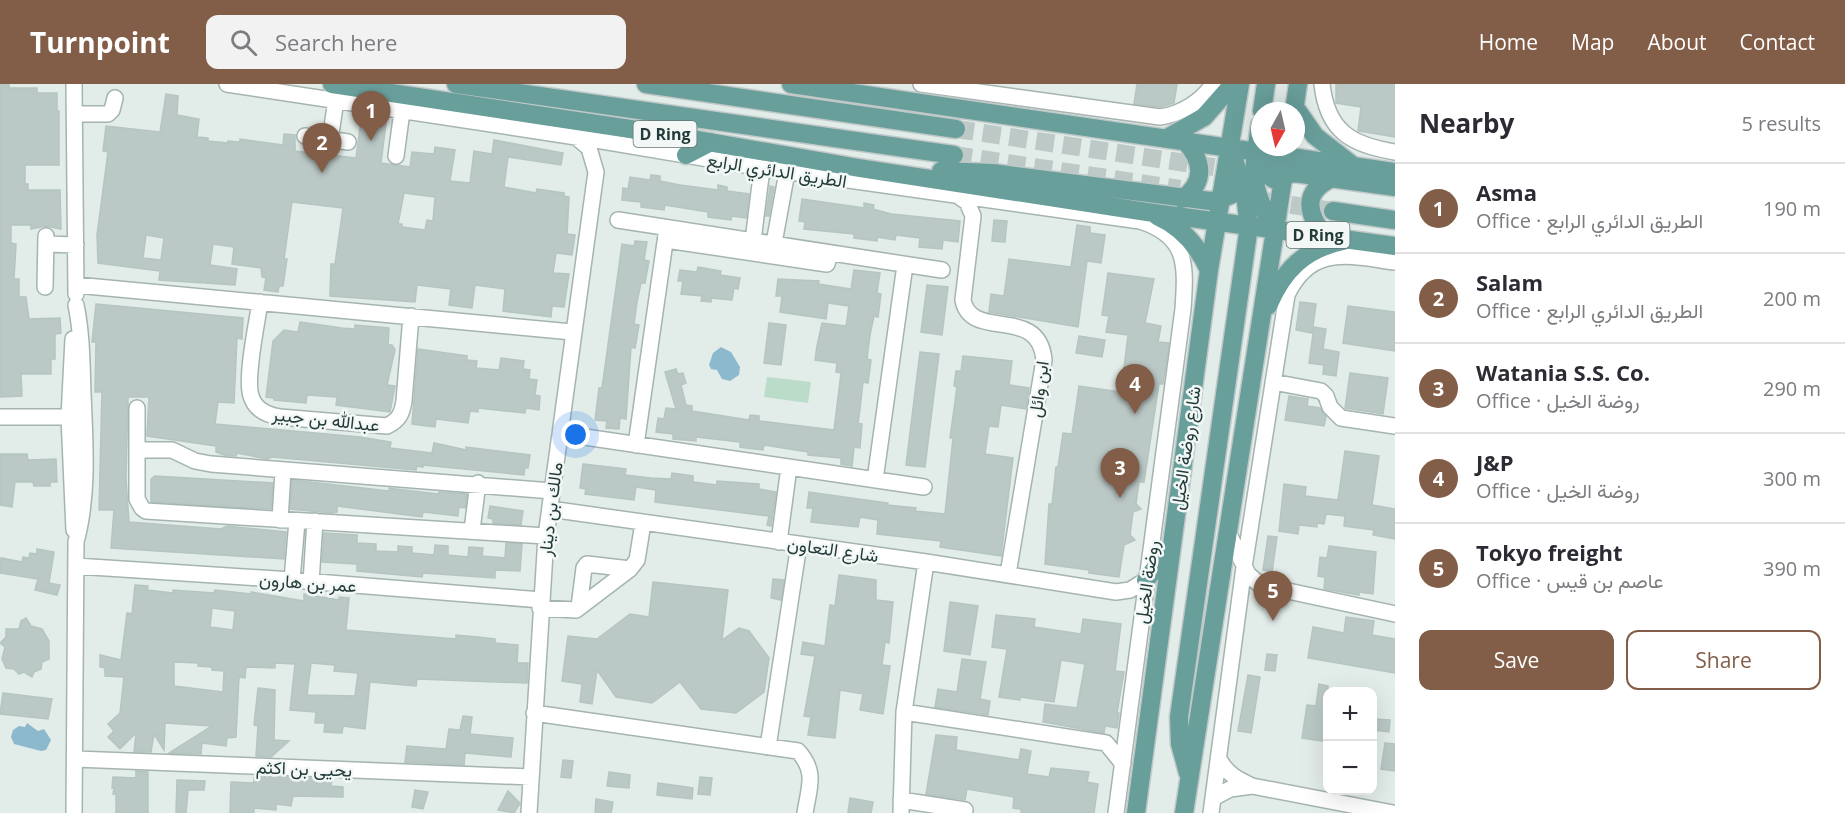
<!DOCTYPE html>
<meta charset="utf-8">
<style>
body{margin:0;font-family:"Open Sans",Vazirmatn,sans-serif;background:#f2f2f3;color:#2b2b33}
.controls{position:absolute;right:18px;bottom:18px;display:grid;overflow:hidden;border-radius:12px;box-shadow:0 6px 24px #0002}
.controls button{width:54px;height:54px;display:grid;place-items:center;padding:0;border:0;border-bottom:2px solid #e1e1e2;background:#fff;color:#2b2b33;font:30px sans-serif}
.compass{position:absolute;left:1251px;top:18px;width:54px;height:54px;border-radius:50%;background:#fff;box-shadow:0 6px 24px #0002;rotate:188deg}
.you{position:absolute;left:576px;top:351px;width:21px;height:21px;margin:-15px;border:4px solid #fff;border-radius:50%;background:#1a73e8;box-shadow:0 0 0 9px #1a73e833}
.badge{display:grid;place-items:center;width:39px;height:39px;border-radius:50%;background:#825d47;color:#fff;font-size:20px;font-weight:700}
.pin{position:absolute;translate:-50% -50px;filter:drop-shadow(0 2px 3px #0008)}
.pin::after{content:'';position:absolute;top:32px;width:21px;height:18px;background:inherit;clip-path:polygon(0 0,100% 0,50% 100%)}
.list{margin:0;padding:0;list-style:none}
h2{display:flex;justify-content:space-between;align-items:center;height:78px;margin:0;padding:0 24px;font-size:26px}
h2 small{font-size:20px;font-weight:400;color:#7c7c81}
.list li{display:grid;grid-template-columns:39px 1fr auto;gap:18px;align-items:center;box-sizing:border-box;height:90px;padding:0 24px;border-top:2px solid #e1e1e2}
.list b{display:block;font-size:22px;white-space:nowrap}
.list p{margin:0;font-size:20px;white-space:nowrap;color:#7c7c81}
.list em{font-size:20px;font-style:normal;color:#7c7c81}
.actions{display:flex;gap:12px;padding:18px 24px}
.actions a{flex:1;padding:14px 0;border:2px solid #825d47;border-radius:12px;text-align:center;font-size:21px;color:#825d47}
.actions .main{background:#825d47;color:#fff}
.icon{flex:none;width:33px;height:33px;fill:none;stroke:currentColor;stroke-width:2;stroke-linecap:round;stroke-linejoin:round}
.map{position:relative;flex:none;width:1395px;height:729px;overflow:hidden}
header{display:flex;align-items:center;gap:36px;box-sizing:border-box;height:84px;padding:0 30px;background:#825d47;color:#fff}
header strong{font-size:28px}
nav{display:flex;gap:33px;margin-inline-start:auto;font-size:21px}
.search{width:420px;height:54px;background:#f2f2f3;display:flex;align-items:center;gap:15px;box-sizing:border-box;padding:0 21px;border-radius:12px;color:#7c7c81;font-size:22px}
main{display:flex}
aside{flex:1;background:#fff}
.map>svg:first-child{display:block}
.green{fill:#bcdcca}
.water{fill:#8db9ce}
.building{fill:#bbc9c6;stroke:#b5c5c1;stroke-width:1.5;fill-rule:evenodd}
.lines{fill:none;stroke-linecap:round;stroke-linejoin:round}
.major-tunnel{stroke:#bcc9c6;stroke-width:18;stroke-dasharray:18 9;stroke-linecap:butt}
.minor-casing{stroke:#a5b4b1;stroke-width:18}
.major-casing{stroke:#c1c8c8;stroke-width:21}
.minor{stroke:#fff;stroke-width:15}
.major{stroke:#699f9b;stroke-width:18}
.labels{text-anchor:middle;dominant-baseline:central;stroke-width:5;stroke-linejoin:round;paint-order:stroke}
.shield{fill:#f3f8f7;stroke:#617473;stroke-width:1.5}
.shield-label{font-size:16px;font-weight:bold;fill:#233c3a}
.street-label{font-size:18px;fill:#233c3a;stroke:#f3f8f7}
</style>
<header>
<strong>Turnpoint</strong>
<div class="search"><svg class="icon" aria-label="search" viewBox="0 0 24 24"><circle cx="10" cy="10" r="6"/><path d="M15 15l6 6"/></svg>Search here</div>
<nav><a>Home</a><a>Map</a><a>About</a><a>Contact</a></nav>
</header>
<main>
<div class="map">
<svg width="1395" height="729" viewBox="0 0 1395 729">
<rect width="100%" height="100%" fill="#e2ece9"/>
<!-- green -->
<path class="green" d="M767,293L811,298L808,319L764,313Z"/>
<!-- water -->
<path class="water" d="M721,263L731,268L740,283L739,291L730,297L722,295L717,286L711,285L709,281L713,269Z
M27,639L38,647L44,645L51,656L46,666L41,667L14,660L11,653L13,646L19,642L25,643Z"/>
<!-- building -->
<path class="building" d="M0,0H9V4H37V9H57V27H59V81H25V100H28V106H60L61,145L46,142L31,145V141H11V159L16,160L14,195H19V213H26L29,235L60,234L61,249L55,250V275H51V290H21L22,312L0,313Z
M1137,0H1177L1174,19L1160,23L1134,20Z
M1336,0H1395V53L1358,47L1361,23L1336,19Z
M166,10L178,12L177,31L199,35L197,53L208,54V57L228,59V57L240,58V55L283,61L284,50L295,51V67L356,74L361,36L386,39L381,79L410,83L412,68L434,70L435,63L455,66L450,97L470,99L474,67L492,70L494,56L563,69L561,81L508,73L504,103L536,109L537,105L564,109V112L569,113L567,150L575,151L572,171L556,169L553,189L569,190L564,223L552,222L551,233L503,227L505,205L475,201L472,224L449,221L451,205L417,201L415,218L330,212L331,180H335L343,124L292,118L284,175H287L283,202H279L278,208L264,206L266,194L262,193L261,184L232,180L234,163L213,160L210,181L237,185L235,201L159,196L160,187L98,179L97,151L108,68L103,67L106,42L160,48ZM404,109L435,113L433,137L427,136L425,146L402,143V140H398ZM146,151L164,154L161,176L143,174Z
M651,91L660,92V97L680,101L718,106V101L727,103V107L749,110L746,134L732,132L731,136L708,133V128L665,121L664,126L641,123V118L622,116L623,104L628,105L630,93L650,96Z
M770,102L774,103L769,132H766Z
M802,115L864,124V119L874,121L873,125L891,130L960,137L958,158L943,156L942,165L919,163L920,154L896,151L895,156L877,153V157L854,154V150L804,145L805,138L799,137Z
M994,136L1007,137L1005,158L992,157Z
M1077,141L1090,143V149L1105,151L1101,179L1087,177L1078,243L989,228L991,210L1004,212L1009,175L1071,183Z
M635,157L647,158L644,176L649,177L645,199H641L637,218L634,240L639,241L635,264L631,263L626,335L620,334L619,345L606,344L607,337L595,336L599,304H602L622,160L634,162Z
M698,183L721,187L720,191L740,194L738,205L734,204L732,216L711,214V218L701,217L702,212L681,210L683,197H678L680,186L697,188Z
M854,186L880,189L877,209L881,210L878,233L874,232L870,251L867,275L871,276L868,299L863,298L860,325L858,339L862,340L860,364L854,363L852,382L841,380V374L808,371V368L764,361L763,366L746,364L740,363V358L696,353V357L673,355V350L656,348L658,334L664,335L666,324L676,325L665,288L676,285L678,290L683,289L686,299L681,301L686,321L692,322V327L749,336L750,331L759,332V337L834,346L841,289L836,288L837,279L815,276L817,262L822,239L846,242L849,222L828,219L826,235L780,228L782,212H776L778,195L819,197L818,200L851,205Z
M1108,189L1154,195L1145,239L1161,242L1158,258L1169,259L1163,300H1159L1144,398H1139L1136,420L1141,425L1133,428L1130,451L1135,456L1124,461L1119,493L1089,489V486L1045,480L1049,420H1052L1056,383H1058L1063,349L1072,350L1079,302L1121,308L1128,251L1106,248L1109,232L1102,231Z
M927,201L948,203L942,251L921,248Z
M1300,218L1316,220L1312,249L1296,246Z
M96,220L243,234L242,255L237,254L234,319L218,318L215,340L360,353L391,358L390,364L432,369L434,359L466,366V363L530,371L528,384L525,383L524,391L423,381V383L417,382L416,386L272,373L267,375L237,369L236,372L224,371L216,368V362L147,352L149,313H128L126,395L129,438L221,445L227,442L286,448L284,475L111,464L114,426H99L102,308H95L96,258H92Z
M1348,222L1395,228V267L1343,259Z
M300,238L342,244L355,245V241L389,244L388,261H392L395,266L387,301L395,302L390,328L336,321L337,313L307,311L306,319L274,316V314L266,313L273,257L284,246L298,248Z
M769,239L786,241L781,281L764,279Z
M1314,243L1326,245L1323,265L1339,268L1336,292L1323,290L1324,281L1309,279Z
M1079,252L1105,256L1102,273L1076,269Z
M418,265L467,272V276L477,277L476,284L499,286L501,274L524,277L523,285L530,286L529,295L537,296L535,311L540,312L539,326L526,324L525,329L478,324V328L470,327L468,339L436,335L435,343L412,340Z
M920,268L939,270L925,383L906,381Z
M963,272L1012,277L1009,301L1029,304L1026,325L1001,321L998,343L989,342L985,370L1013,374L1001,472L940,463L941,457L877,450L878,436L860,433L858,443L811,438L813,424H807L809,408L888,419L887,421L916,424L915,427L945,430L953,354H950L957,303L954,302L956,287H961Z
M1350,289L1388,294L1383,330L1345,324Z
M1289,312L1308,315L1307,322L1320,324L1326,333L1324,342L1285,336Z
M1345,367L1379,372L1372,421L1395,425V455L1373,451L1374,446L1344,442L1345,432L1326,430L1324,440L1317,439V443L1299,441L1298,450L1279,447L1284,400L1306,403L1305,412L1338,416Z
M0,370H27L28,376L56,375L57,398H50V402H34L33,398H15L12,423L0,421Z
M583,380L626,385L625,391L651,394L671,395L672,389L693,392V398L717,401V397L759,400V405L776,408L771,442L767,441L769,432L655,418L656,406L636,403L634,416L585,410L586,405L580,404Z
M155,392L273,399L271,425L151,418V395Z
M292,396L389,407V404L438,410L439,408L467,410L465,424L459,423L458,432L423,428L422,433L337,422V428L331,429L290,425Z
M490,422L523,427L521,441L493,439V435L488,434Z
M324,449L357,451V459L376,460V467L398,468V462L412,463V469L434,471L435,461L448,462V471L468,473L469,463L483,464L482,472L505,474L506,459L522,460L520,487L495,486V494L423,489L422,493L357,487V480L322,478Z
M1268,452L1277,453L1272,488L1263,486Z
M1329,462L1376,468L1373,510L1359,508V511L1324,505L1325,493L1318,492L1320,473L1327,474Z
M37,465L54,468L49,499L60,501L57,511L35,506L38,495L0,489L1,474L22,478L23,473L29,474L30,469L37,470Z
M839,491L876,496V516L893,518L889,559L885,558L882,581L890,582L883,630L860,626L863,610L840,606L835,654L808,651L811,633L804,632L815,572L801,570L803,558L825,562L830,521L835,522Z
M773,495L784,496L781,516L771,514Z
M653,498L728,506L722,556L739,544L749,547L769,574L764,608L736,629L701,625L680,598L652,619L616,613L597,586L592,620L580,618L582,600L562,597L568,552L597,555L630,530L649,533Z
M135,501L148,502L147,506L173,509V506L214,509L215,506L251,510V508L304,517V510L339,516V513L349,514L346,546L456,555V551L478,553L495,555V559L518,561L517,579H528L527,599L417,595L416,602L370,598L365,645L343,642L342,649L324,648L325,639H315L316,628L290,626L295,580L275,579V584L246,583L245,594L239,593L236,653L227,654L226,662L202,659L201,670L169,669L212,642L165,639L164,666L154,650L151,668H134L136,649L120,665L108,653L114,647L108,640L120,629L124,593L105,592V584L100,583V571L121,576L127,529L132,530ZM212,524L235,527L233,546L210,543ZM174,578L198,579V582L212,583V586L224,587L223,608L174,602ZM311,579L335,581L334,587L358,589L355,612L307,611Z
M950,518L978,522L970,571L944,567Z
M996,531L1035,535L1034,543L1081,550L1083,535L1121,540L1115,587L1124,588L1117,629H1119L1117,644L1105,642L1104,649L1043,638L1045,620L1077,624L1085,580L1061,576L1054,618L1020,613V616L999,613L1007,565L992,563Z
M1346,533L1374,537L1372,551L1395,555V589L1308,574L1313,543L1344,549Z
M26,534L31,542L42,545L49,557V575L42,578L41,585L34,588L32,593L24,588L19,590L14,585L6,584L2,575L5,563L0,559L6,553V545H19L21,537Z
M1267,570L1277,571L1275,587L1265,586Z
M962,575L986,578L980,615L990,617L988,631L935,623L938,605L957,608Z
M1248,591L1260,593L1251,649L1238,647Z
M1319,600L1328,602V658L1302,654L1307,621L1316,622Z
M258,604L275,606L274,656L289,657L271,673L256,672L258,642L254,641Z
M3,609L52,615L48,635L0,630Z
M463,632L472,633L470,650L513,654L511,673L465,669L464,681L405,678L407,662L446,665L449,645L460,646Z
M1375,635L1390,636L1389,648L1374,646Z
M936,651L957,653L956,666L1019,676L1021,665L1031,667L1027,690L1049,693L1051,684L1089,688L1087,698L1098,700L1094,729H1021V725L1013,724L1014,713L967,705L965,716L926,710Z
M1385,659L1395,660V687L1381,685Z
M563,676L573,677L571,694L561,693Z
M136,687L148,688V729H116V710H113L114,704H112L113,693L136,694Z
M609,688L630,691L629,704L607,702Z
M265,692L332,695L331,702L343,703V713L293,712L291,722L276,720V726L254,724V729H230L231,698L254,699V694Z
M700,693L712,694L710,711L698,710Z
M177,696L205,697L204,706H188L186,729L176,728Z
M658,699L693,704L692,715L657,711Z
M415,706L428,708L423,725L412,723Z
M508,707L520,719L514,729L498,726Z
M850,714L873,718L871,729H848Z
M596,715L613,718L611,729H595Z"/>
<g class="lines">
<!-- major-tunnel -->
<path class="major-tunnel" d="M956,45L1240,87
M954,71L1180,105
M1264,117L1333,127"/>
<!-- minor casing -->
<g class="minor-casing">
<path id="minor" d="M74,0L76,210
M227,0L602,57L762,84L1140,137C1188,152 1186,181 1183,225L1116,729
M921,0L1160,33C1181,30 1201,18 1213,0
M1322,0C1327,47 1351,61 1395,68
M76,30H108L112,26L115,14
M305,52L348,58
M330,56L336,16
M396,72L402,27
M958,112L967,118L973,132L963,216C971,258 1039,220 1044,276L1008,490
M618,136L942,186
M666,156L827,180L830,169
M753,157L762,84
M774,159L787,88
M46,160L76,161
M76,201L572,248
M45,203L46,152
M260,218C257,239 245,294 251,312C255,326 267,331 280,333L387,342C399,336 402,330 404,317L411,232
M73,255L69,333L74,446
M1273,298L1321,307L1326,312L1330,323L1341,334L1395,342
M137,324V415L142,424L146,427L546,452
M0,333H78
M585,353L924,403
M636,361L667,144
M137,366H172L195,377L211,380L552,407
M875,396L905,181
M550,425L926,478L1116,508L1130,506L1146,496
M280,436L283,387
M472,446L478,399
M1229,450L1248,490L1260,501L1395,530
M779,458L789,383
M76,482L292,496L541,516
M292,496L297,437
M311,498L315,437
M579,523L584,484L587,480L630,485
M540,524L576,526L630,485L637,476L643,439
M904,628L1106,659L1123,680
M534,629L798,667C817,688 809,703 805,729
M768,663L799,460
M76,675L531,693
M1219,675C1227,690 1237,695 1252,702L1393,729
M1213,714L1230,705L1252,702
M901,716L965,726
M74,729L76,458C89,410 85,358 83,309C82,280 82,250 76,221
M529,729L546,452L596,88L589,64L576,53
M901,729L904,628L926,478
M1211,729L1244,483L1287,211C1311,160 1349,172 1395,178"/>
</g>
<!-- major casing -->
<g class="major-casing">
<path id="major" d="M332,0L657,49L859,84L1147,128L1395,162
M456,0L954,71
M646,0L956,45
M791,0L1395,88
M1294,22L1315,52L1351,80
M1262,27L1266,0
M1294,27L1298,0
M1260,41C1253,91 1248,99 1274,145
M1167,54L1204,33L1233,0
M686,71L711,58
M941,87L993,89L1210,117C1238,114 1265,89 1287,72
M1273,95L1294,89L1395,103
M1182,115C1206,98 1203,77 1185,57
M1333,127L1395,136
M1157,132C1182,143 1198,162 1209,186
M1324,152C1307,129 1302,108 1332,94
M1268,222C1283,187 1304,165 1343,157
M1146,496L1170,465
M1188,689L1180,660L1179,633L1249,142L1245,111L1231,66
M1136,729L1209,186L1240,0
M1184,729L1288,63"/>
</g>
<!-- minor -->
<use href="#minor" class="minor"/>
<!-- major -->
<use href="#major" class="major"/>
</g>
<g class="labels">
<!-- shield labels -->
<g class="shield">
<rect x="633.5" y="37" width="63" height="26" rx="4.5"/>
<rect x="1286.5" y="138" width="63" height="26" rx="4.5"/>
</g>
<g class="shield-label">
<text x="665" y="50">D Ring</text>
<text x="1318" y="151">D Ring</text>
</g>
<!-- street labels -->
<g class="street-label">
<text transform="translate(777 86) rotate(9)">الطريق الدائري الرابع</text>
<text transform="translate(1038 305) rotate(-82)">ابن وائل</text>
<text transform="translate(326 335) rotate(6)">عبدالله بن جبير</text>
<text transform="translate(1185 364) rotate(-82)">شارع روضة الخيل</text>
<text transform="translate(550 425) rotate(-83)">مالك بن دينار</text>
<text transform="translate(833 465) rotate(8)">شارع التعاون</text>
<text transform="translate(308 498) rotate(4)">عمر بن هارون</text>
<text transform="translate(1146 498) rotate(-82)">روضة الخيل</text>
<text transform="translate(304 684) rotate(2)">يحيى بن اكثم</text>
</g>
</g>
</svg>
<div class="controls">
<button>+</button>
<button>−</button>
</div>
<svg class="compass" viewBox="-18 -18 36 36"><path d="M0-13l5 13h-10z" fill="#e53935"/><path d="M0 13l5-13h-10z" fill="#7c7c81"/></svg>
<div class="you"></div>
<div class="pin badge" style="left:371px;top:57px">1</div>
<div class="pin badge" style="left:322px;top:89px">2</div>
<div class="pin badge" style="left:1120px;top:414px">3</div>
<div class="pin badge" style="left:1135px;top:330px">4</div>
<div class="pin badge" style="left:1273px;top:537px">5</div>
</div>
<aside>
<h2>Nearby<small>5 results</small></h2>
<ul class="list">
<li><span class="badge">1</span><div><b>Asma</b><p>Office · الطريق الدائري الرابع</p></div><em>190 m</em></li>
<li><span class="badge">2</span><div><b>Salam</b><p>Office · الطريق الدائري الرابع</p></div><em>200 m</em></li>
<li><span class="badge">3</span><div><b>Watania S.S. Co.</b><p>Office · روضة الخيل</p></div><em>290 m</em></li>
<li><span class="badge">4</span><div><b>J&amp;P</b><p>Office · روضة الخيل</p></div><em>300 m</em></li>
<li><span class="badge">5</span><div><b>Tokyo freight</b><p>Office · عاصم بن قيس</p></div><em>390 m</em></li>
</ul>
<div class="actions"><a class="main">Save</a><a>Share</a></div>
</aside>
</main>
